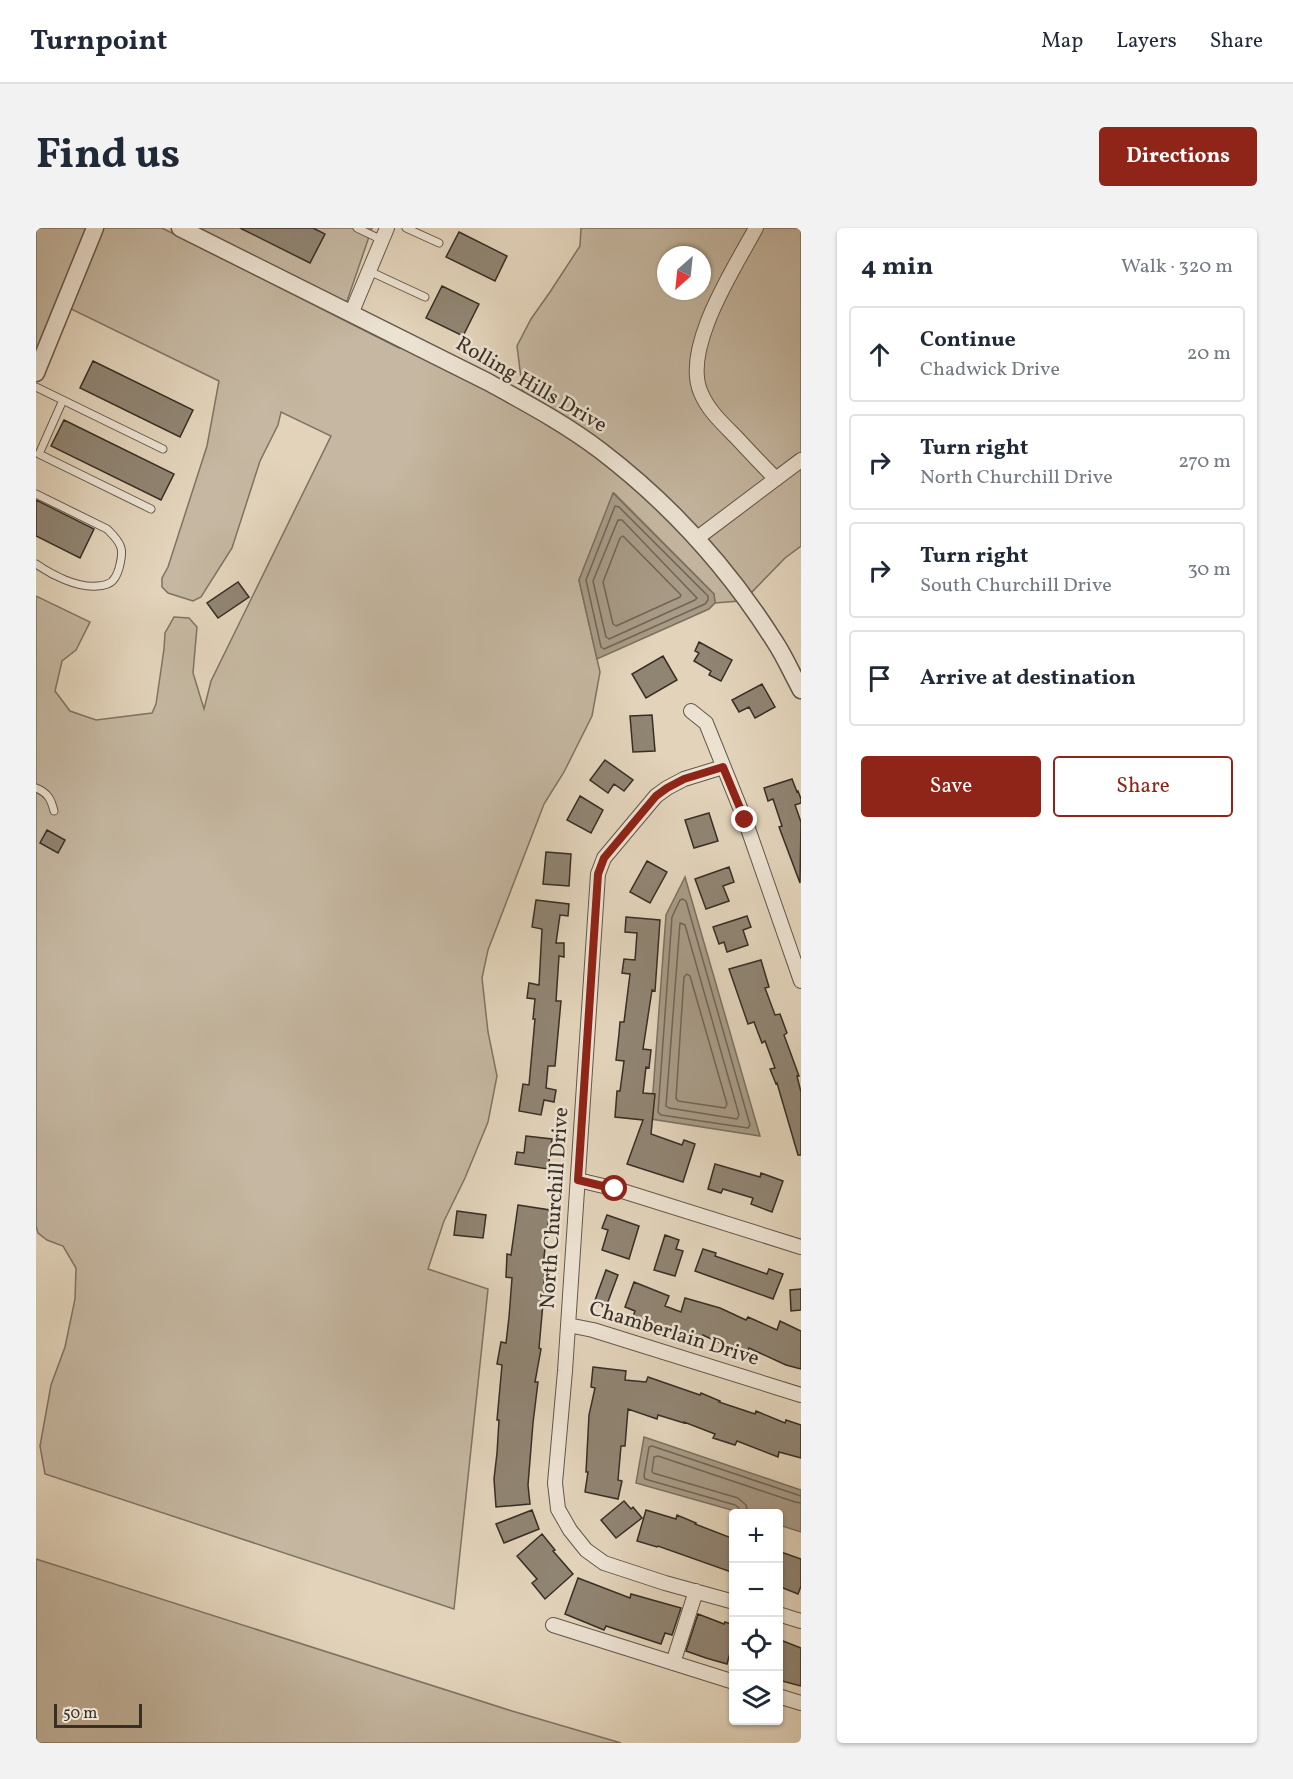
<!DOCTYPE html>
<meta charset="utf-8">
<style>
body{margin:0;font-family:Vollkorn,serif;background:#f2f2f3;color:#1f2937}
.controls{position:absolute;right:18px;bottom:18px;display:grid;overflow:hidden;border-radius:6px;box-shadow:0 2px 4px #0004}
.controls button{width:54px;height:54px;display:grid;place-items:center;padding:0;border:0;border-bottom:2px solid #e0e1e3;background:#fff;color:#1f2937;font:30px sans-serif}
.compass{position:absolute;left:621px;top:18px;width:54px;height:54px;border-radius:50%;background:#fff;box-shadow:0 2px 4px #0004;rotate:207deg}
.scale{position:absolute;left:18px;bottom:15px;width:88px;box-sizing:border-box;padding-left:6px;border:3px solid #372f25;border-top:0;font-size:16px;line-height:21px;white-space:nowrap;color:#372f25;-webkit-text-stroke:4px #ece2d2;paint-order:stroke}
.stop{position:absolute;width:18px;height:18px;margin:-14px;border:4px solid #8f2418;border-radius:50%;background:#fff}
.stop.end{background:#8f2418;border-color:#fff;box-shadow:0 2px 6px #0008}
.list{margin:0;padding:0;list-style:none}
h2{display:flex;justify-content:space-between;align-items:center;height:78px;margin:0;padding:0 24px;font-size:26px}
h2 small{font-size:20px;font-weight:400;color:#747a83}
.list li{display:grid;grid-template-columns:39px 1fr auto;gap:18px;align-items:center;box-sizing:border-box;height:96px;margin:0 12px 12px;padding:0 12px;border:2px solid #e0e1e3;border-radius:6px}
.list b{display:block;font-size:22px;white-space:nowrap}
.list p{margin:0;font-size:20px;white-space:nowrap;color:#747a83}
.list em{font-size:20px;font-style:normal;color:#747a83}
.actions{display:flex;gap:12px;padding:18px 24px}
.actions a{flex:1;padding:14px 0;border:2px solid #8f2418;border-radius:6px;text-align:center;font-size:21px;color:#8f2418}
.actions .main{background:#8f2418;color:#fff}
.icon{flex:none;width:33px;height:33px;fill:none;stroke:currentColor;stroke-width:2;stroke-linecap:round;stroke-linejoin:round}
.map{position:relative;flex:none;width:765px;height:1515px;overflow:hidden;border-radius:6px}
header{display:flex;align-items:center;gap:36px;box-sizing:border-box;height:84px;padding:0 30px;background:#fff;border-bottom:2px solid #e0e1e3}
header strong{font-size:28px}
nav{display:flex;gap:33px;margin-inline-start:auto;font-size:21px}
.intro{display:flex;align-items:center;justify-content:space-between;box-sizing:border-box;height:144px;padding:0 36px}
h1{margin:0;font-size:42px}
.button{padding:15px 27px;border-radius:6px;background:#8f2418;color:#fff;font-size:21px;font-weight:700}
main{display:flex;gap:36px;padding:0 36px}
aside{flex:1;background:#fff;border-radius:6px;box-shadow:0 2px 4px #0004}
.map>svg:first-child{display:block}
.green{fill:#c5b7a1;stroke:#7e7363;stroke-width:1.5;fill-rule:evenodd}
.water{fill:#a89b87;stroke:#7b7060;stroke-width:1.5}
.lines{fill:none;stroke-linecap:round;stroke-linejoin:round}
.shore{stroke:#706556;stroke-width:1.5}
.building{fill:#908472;stroke:#372f25;stroke-width:1.5}
.service-casing{stroke:#62584a;stroke-width:9}
.minor-casing{stroke:#62584a;stroke-width:16}
.tertiary-casing{stroke:#62584a;stroke-width:19}
.service{stroke:#ece2d2;stroke-width:7}
.minor{stroke:#ece2d2;stroke-width:14}
.tertiary{stroke:#ece2d2;stroke-width:16}
.route{stroke:#8f2418;stroke-width:8}
.labels{text-anchor:middle;dominant-baseline:central;stroke-width:5;stroke-linejoin:round;paint-order:stroke}
.street-label{font-size:21px;fill:#372f25;stroke:#ece2d2}
</style>
<header>
<strong>Turnpoint</strong>
<nav><a>Map</a><a>Layers</a><a>Share</a></nav>
</header>
<div class="intro"><h1>Find us</h1><a class="button">Directions</a></div>
<main>
<div class="map">
<svg width="765" height="1515" viewBox="0 0 765 1515">
<rect width="100%" height="100%" fill="#e2d3ba"/>
<filter id="stains"><feTurbulence type="fractalNoise" baseFrequency=".00333" numOctaves="4"/><feColorMatrix values="0 0 0 0 .2 0 0 0 0 .09 0 0 0 0 .02 0 0 0 .5 -.17"/></filter>
<radialGradient id="worn" r=".72"><stop offset=".6" stop-color="#630" stop-opacity="0"/><stop offset="1" stop-color="#630" stop-opacity=".3"/></radialGradient>
<!-- green -->
<path class="green" d="M0,0H52L0,129Z
M66,0H126L363,120H368C433,153 499,184 559,227C570,235 580,245 590,254C631,289 670,329 703,373L679,375L678,366L578,265L543,352L564,444L556,488L528,544L508,576L452,722L446,750L452,804L461,848L452,894L429,950L408,993L392,1041L452,1061L418,1381L9,1246L4,1218L15,1157L29,1119L39,1071L40,1040L27,1018L11,1012L2,1005L0,998V368L54,394L40,422L26,433L19,463L34,483L60,492L116,485L120,476L128,421L129,405L138,389L153,390L161,399L157,445L168,481L175,453L295,208L245,184L242,197L224,233L196,320L165,369L157,373L132,365L126,359V350L132,339L171,218L183,153L33,80Z
M159,0H336L310,76Z
M545,0H765V318L749,330L714,366L695,340L487,166L481,118L495,91L514,64L544,18ZM630,27H666V63H630Z
M0,1331L476,1483L585,1515H0Z"/>
<!-- water -->
<path class="water" d="M577,265L678,366L679,375L673,381L561,431L543,352Z
M649,649L724,908L615,891L630,687Z
M608,1209L765,1262V1304L743,1297L742,1286L706,1285L600,1255Z"/>
<g class="lines">
<!-- shore -->
<path class="shore" d="M579,278L583,279L672,368V372L669,376L568,421L565,419L550,352Z
M582,292H586L661,370L659,372L573,411L570,409L557,353Z
M587,308L645,367L644,369L580,398L577,396L567,354L584,310Z
M647,671L650,673L714,897L712,900L625,887L622,884L636,689L644,672Z
M644,695L649,697L703,887L701,891L633,880L630,878Z
M651,746L654,748L691,876L689,880L642,873L640,870L648,749Z
M704,1286L703,1280L699,1277L609,1251L608,1248L613,1219L616,1218L765,1268
M712,1286L710,1277L702,1270L617,1245L616,1243L618,1229L622,1228L759,1274L765,1275"/>
</g>
<!-- building -->
<path class="building" d="M204,0H277L289,6L274,35Z
M423,4L471,28L459,53L410,29Z
M406,58L443,76L427,108L390,90Z
M57,133L157,182L144,209L44,160Z
M28,192L138,246L125,272L15,218Z
M0,272L58,301L44,330L0,308Z
M202,354L213,369L182,390L171,375Z
M663,414L696,432L685,453L673,447L675,443L658,433L663,425L659,423Z
M627,428L641,452L610,470L596,446Z
M726,456L739,479L719,490L713,479L703,484L696,472Z
M616,487L619,523L597,524L594,488Z
M569,532L597,552L588,563L578,556L572,565L554,552Z
M756,551L761,564L762,563L765,571V575L759,577L765,594L764,655L743,599L746,598L737,571L732,573L728,560Z
M544,568L567,582L555,605L531,592Z
M673,585L682,613L658,620L649,592Z
M11,602L29,612L22,625L4,615Z
M510,624L535,626L533,658L507,656Z
M611,633L631,644L614,675L594,664Z
M693,639L698,654L687,658L693,673L670,681L659,651Z
M500,672L533,676L532,688L524,687L520,715H528V729L523,728L520,773H525L519,838H512L510,860L520,862L518,874L508,872L505,887L483,883L487,856L493,857L499,791H497L499,771L491,770L493,755L503,757L506,701L496,699Z
M711,688L715,699L707,702L712,717L691,724L688,714L683,716L677,699Z
M590,689L624,692L619,763L616,762L607,821L615,822L613,840L610,839L607,865L619,866L615,906L646,917L648,912L659,916L647,954L591,936L607,892L579,889L581,863H584L588,833L580,832L583,806L584,794H588L594,746L586,745L588,731L599,732L601,705L589,704Z
M725,732L733,759L729,760L739,787L744,786L751,805L748,807L763,848H761L765,864V927H762L741,855L740,856L734,841L739,840L729,813L726,815L718,794L712,796L693,741Z
M490,908L516,911L512,941L479,936L481,924L488,925Z
M679,936L724,949L725,945L747,953L736,984L715,976L717,970L687,961L685,965L672,961Z
M482,977L514,982L508,1029V1064L503,1120L505,1121L499,1154H502L497,1195L492,1257L494,1276L460,1279L458,1251L461,1225L463,1192H461L466,1137L461,1136L465,1114L470,1115L473,1089L476,1050L470,1049L471,1026L475,1027Z
M421,983L450,987L447,1010L418,1007Z
M571,987L603,998L593,1031L566,1022L572,1002L566,1000Z
M629,1007L643,1012L640,1021L647,1023L639,1048L618,1042Z
M667,1021L680,1025L679,1028L731,1046L733,1041L747,1046L737,1071L659,1043Z
M570,1042L582,1047L570,1079L558,1075Z
M598,1054L633,1068L629,1078L645,1084L649,1070L684,1080L710,1092L712,1089L741,1102L744,1093L765,1103V1141L750,1137L713,1120L711,1125L695,1118L694,1120L667,1107L666,1110L597,1089L599,1083L589,1079Z
M765,1061V1082L755,1083L754,1062Z
M557,1139L590,1143L589,1152L610,1154L612,1149L664,1167L665,1165L684,1173L683,1174L719,1186L720,1183L749,1195L750,1192L765,1197V1230L743,1224L742,1229L701,1213L699,1217L677,1210L679,1206L648,1194V1195L622,1187L621,1191L592,1181L589,1218H585L582,1252L586,1253L582,1271L549,1264L552,1244H550L553,1187L559,1160L555,1159Z
M588,1273L595,1281L597,1279L606,1290L580,1310L565,1292Z
M496,1282L503,1301L468,1315L460,1296Z
M610,1282L640,1291L641,1287L660,1295L659,1296L698,1311V1345L622,1318L621,1319L601,1313Z
M506,1306L519,1322L517,1323L537,1346L509,1371L496,1355L501,1351L481,1328Z
M742,1323L765,1331V1358L762,1366L742,1358Z
M542,1350L594,1370L595,1366L645,1380L636,1407L629,1405L625,1416L570,1398L568,1402L529,1386Z
M662,1386L688,1396L689,1394L698,1397V1427L694,1425L691,1436L670,1430L650,1423Z
M742,1411L765,1420V1458L742,1452Z"/>
<g class="lines">
<!-- service casing -->
<g class="service-casing">
<path id="service" d="M321,0L346,12
M370,0L403,15
M333,43L389,69
M0,159L127,221
M27,172L3,226L115,281
M0,266L71,301C76,306 83,312 85,320C87,327 83,345 78,351C75,356 67,358 61,358C41,360 16,347 0,336
M0,560C12,565 15,571 18,583"/>
</g>
<!-- minor casing -->
<g class="minor-casing">
<path id="minor" d="M720,0C699,39 645,121 665,165C672,182 686,195 699,208C712,222 726,237 740,251
M315,86L351,0
M660,311L765,232
M655,483L670,495L709,592L765,753
M687,539L648,551L631,560L620,568L568,630L562,646L529,1143L519,1255L522,1281L534,1302L550,1322L568,1335L629,1355L698,1374
M542,952L580,961L765,1019
M532,1097L557,1102L765,1167
M742,1386L765,1393
M517,1397L698,1454
M637,1435L660,1363
M742,1468L765,1475"/>
</g>
<!-- tertiary casing -->
<g class="tertiary-casing">
<path id="tertiary" d="M144,0L452,154C490,175 530,196 565,223C633,275 693,341 739,414C749,429 756,446 765,462
M0,145L59,0"/>
</g>
<!-- service -->
<use href="#service" class="service"/>
<!-- minor -->
<use href="#minor" class="minor"/>
<!-- tertiary -->
<use href="#tertiary" class="tertiary"/>
</g>
<g class="lines">
<!-- route -->
<path class="route" d="M579,961L542,952L562,646L568,630L620,568L631,560L648,551L687,539L709,592"/>
</g>
<g class="labels">
<!-- street labels -->
<g class="street-label">
<text transform="translate(495 157) rotate(30)">Rolling Hills Drive</text>
<text transform="translate(519 980) rotate(-86)">North Churchill Drive</text>
<text transform="translate(638 1106) rotate(17)">Chamberlain Drive</text>
</g>
</g>
<rect width="100%" height="100%" filter="url(#stains)"/>
<rect width="100%" height="100%" fill="url(#worn)"/>
</svg>
<div class="controls">
<button>+</button>
<button>−</button>
<button><svg class="icon" aria-label="locate" viewBox="0 0 24 24"><circle cx="12" cy="12" r="6"/><path d="M12 2v4M12 18v4M2 12h4M18 12h4"/></svg></button>
<button><svg class="icon" aria-label="layers" viewBox="0 0 24 24"><path d="M12 4l9 5-9 5-9-5zM3 14l9 5 9-5"/></svg></button>
</div>
<svg class="compass" viewBox="-18 -18 36 36"><path d="M0-13l5 13h-10z" fill="#e53935"/><path d="M0 13l5-13h-10z" fill="#747a83"/></svg>
<div class="scale">50 m</div>
<div class="stop" style="left:579px;top:961px"></div>
<div class="stop end" style="left:709px;top:592px"></div>
</div>
<aside>
<h2>4 min<small>Walk · 320 m</small></h2>
<ul class="list">
<li><svg class="icon" aria-label="ahead" viewBox="0 0 24 24"><path d="M12 20V5M6 11l6-6 6 6"/></svg><div><b>Continue</b><p>Chadwick Drive</p></div><em>20 m</em></li>
<li><svg class="icon" aria-label="right" viewBox="0 0 24 24"><path d="M7 20v-9h11M14 6l5 5-5 5"/></svg><div><b>Turn right</b><p>North Churchill Drive</p></div><em>270 m</em></li>
<li><svg class="icon" aria-label="right" viewBox="0 0 24 24"><path d="M7 20v-9h11M14 6l5 5-5 5"/></svg><div><b>Turn right</b><p>South Churchill Drive</p></div><em>30 m</em></li>
<li><svg class="icon" aria-label="arrive" viewBox="0 0 24 24"><path d="M6 21V4h12l-3 4 3 4H6"/></svg><div><b>Arrive at destination</b></div></li>
</ul>
<div class="actions"><a class="main">Save</a><a>Share</a></div>
</aside>
</main>
